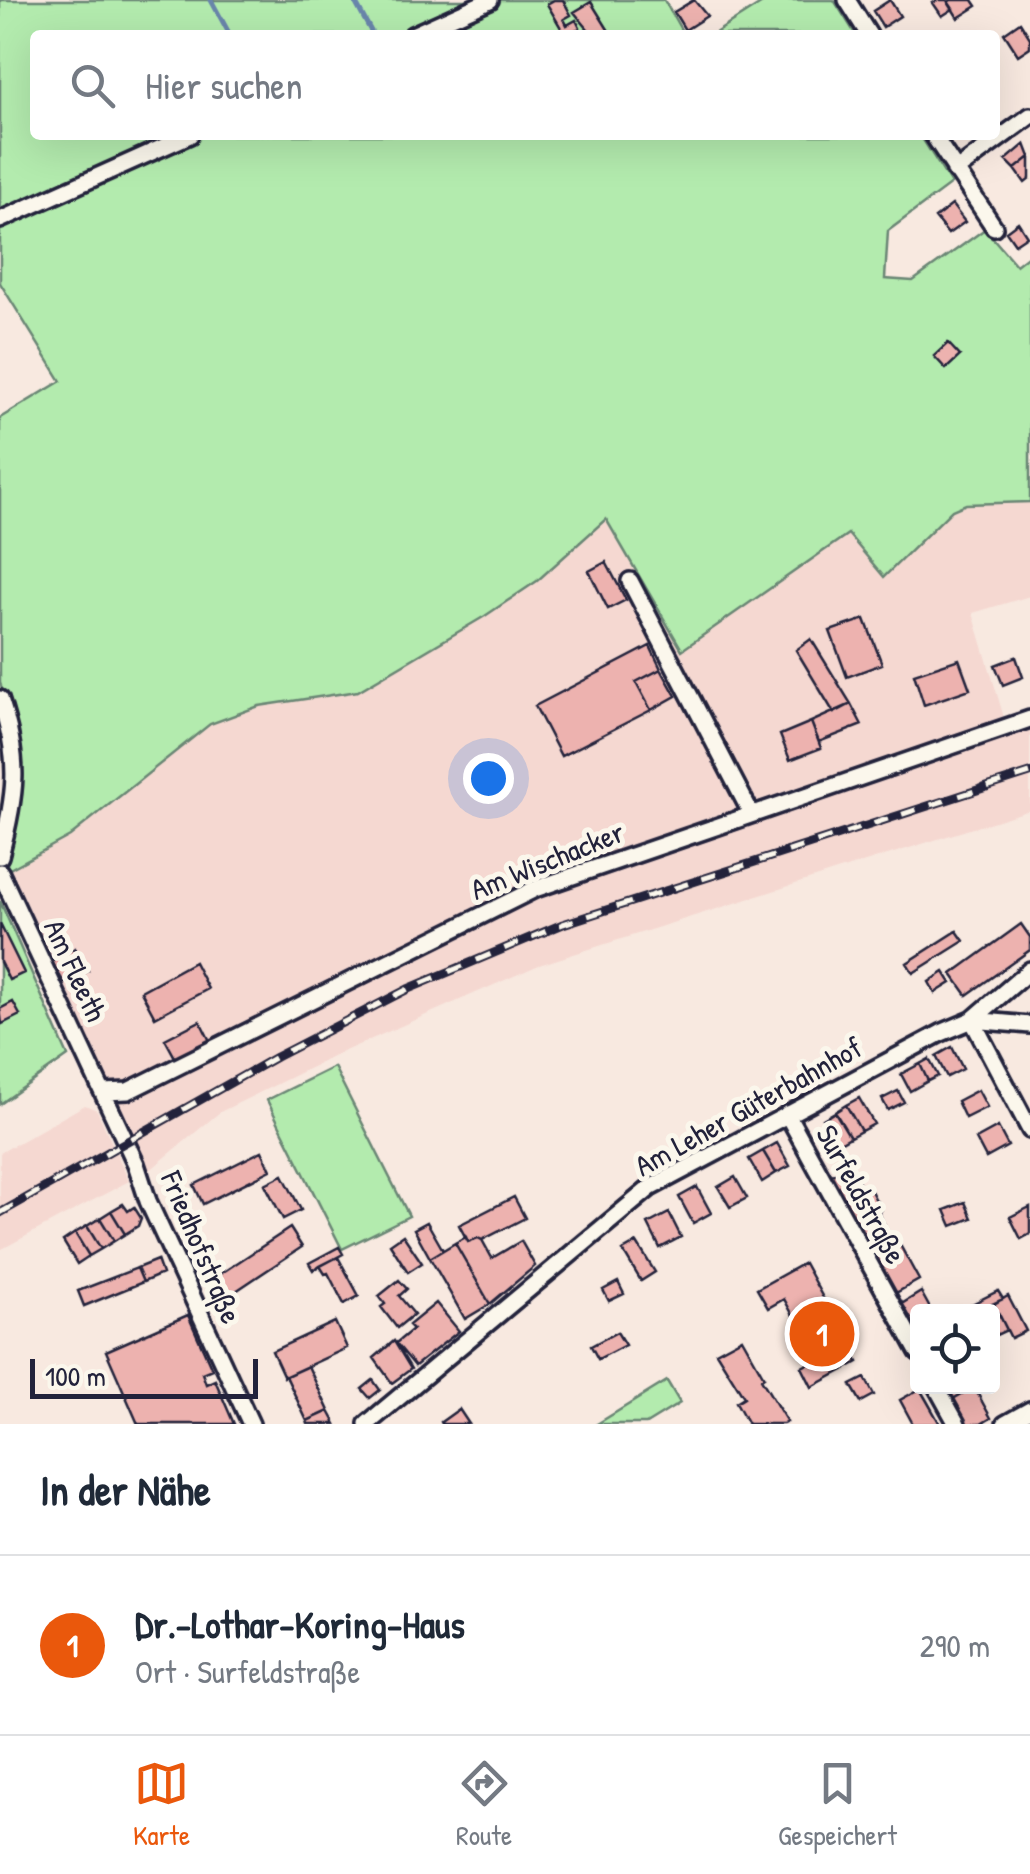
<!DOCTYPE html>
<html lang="de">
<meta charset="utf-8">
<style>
body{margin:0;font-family:"Patrick Hand",sans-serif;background:#f2f2f3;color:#1f2937}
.controls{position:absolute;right:30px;bottom:30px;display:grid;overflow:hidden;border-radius:10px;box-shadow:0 10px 40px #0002}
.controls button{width:90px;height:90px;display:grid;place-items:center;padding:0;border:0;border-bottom:2px solid #e0e1e3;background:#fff;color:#1f2937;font:50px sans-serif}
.scale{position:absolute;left:30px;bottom:25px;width:228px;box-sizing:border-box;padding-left:10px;border:5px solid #22223b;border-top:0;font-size:28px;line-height:35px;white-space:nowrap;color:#22223b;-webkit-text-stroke:8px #fbf7ec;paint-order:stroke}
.you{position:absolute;left:488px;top:778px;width:35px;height:35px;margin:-25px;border:8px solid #fff;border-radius:50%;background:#1a73e8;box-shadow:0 0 0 15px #1a73e833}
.badge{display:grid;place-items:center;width:65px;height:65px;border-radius:50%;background:#ea580c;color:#fff;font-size:32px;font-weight:700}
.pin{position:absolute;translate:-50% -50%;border:5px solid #fff;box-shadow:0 2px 10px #0006}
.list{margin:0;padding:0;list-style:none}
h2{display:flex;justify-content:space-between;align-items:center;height:130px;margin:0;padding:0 40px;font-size:42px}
h2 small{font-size:32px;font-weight:400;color:#747a83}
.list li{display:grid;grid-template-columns:65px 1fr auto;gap:30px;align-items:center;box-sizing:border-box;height:180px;padding:0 40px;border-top:2px solid #e0e1e3}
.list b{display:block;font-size:38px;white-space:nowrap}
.list p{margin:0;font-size:32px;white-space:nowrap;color:#747a83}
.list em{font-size:32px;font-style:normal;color:#747a83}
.icon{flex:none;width:55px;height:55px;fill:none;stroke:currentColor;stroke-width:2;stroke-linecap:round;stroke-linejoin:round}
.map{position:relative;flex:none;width:1030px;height:1424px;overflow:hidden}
.search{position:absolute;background:#fff;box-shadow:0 10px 40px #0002;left:30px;right:30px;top:30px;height:110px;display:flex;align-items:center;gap:25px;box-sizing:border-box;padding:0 35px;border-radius:10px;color:#747a83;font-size:38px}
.sheet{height:310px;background:#fff}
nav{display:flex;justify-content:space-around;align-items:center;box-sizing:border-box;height:140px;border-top:2px solid #e0e1e3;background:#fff;font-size:28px;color:#747a83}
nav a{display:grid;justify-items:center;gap:5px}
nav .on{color:#ea580c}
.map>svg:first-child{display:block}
.built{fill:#f5d8d1}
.green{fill:#b3ebae;stroke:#6a8674;stroke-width:2.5}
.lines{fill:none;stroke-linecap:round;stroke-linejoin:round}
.stream{stroke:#6986ab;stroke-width:5}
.building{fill:#edb2af;stroke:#22223b;stroke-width:2.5}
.minor-casing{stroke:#22223b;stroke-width:22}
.minor{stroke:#fbf7ec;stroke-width:15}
.rail-casing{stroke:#22223b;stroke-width:9}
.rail{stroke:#fbf7ec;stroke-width:5;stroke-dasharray:15;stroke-linecap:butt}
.labels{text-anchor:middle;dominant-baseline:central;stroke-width:10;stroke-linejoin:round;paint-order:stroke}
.street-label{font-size:30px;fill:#22223b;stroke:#fbf7ec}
</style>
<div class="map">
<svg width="1030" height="1424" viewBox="0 0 1030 1424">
<rect width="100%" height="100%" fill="#f8e9e0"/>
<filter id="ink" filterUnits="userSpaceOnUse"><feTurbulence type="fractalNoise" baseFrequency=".01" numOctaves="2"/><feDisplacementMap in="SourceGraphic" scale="20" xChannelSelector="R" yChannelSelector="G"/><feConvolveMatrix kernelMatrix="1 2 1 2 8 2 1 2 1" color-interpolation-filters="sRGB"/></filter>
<g filter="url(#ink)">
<!-- built -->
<path class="built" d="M1030,502V596L973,613L1008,731L1030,725V810L539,965L340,1053L220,1112L149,1171L6,871L70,836L210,724L259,706L358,691L485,616L537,581L606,519L682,650L849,534L884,577L952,510L966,504Z
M85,1105L97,1110L129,1181L0,1250V1153Z"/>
<!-- green -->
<path class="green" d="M0,0H664L684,35H35V135H920L951,184L888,231L885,279L913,281L985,229L1016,265L1030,254V502L966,504L952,510L884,577L848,534L682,650L606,519L537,581L485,616L358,691L259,706L210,724L70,836L6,871L22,774L15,728L0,683V418L61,381L0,283Z
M767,0H834L856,35H712Z
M0,901L68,1056L0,1104Z
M334,1067L409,1216L342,1249L267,1100Z
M667,1381L680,1403L646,1424H597Z"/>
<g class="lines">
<!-- stream -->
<path class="stream" d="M211,0L230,35
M354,0L373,35"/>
</g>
<!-- building -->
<path class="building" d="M554,0H563L571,15L564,19L567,25L576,20L580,28L565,35L547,4Z
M694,0L707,16L685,30L674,12Z
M890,0L900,16L883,27L873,11Z
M938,0H947L953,9L942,16L933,3Z
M951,0H973L977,6L958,18L948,2Z
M591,2L609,31L603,35H593L574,12Z
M1020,22L1030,38V47L1018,55L1004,33Z
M1025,144L1030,157L1015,169L1006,160Z
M1030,157V179L1025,183L1015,169Z
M952,205L965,222L948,234L935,218Z
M1018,222L1027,236L1015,244L1006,231Z
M948,343L960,356L946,369L934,356Z
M606,562L626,600L608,609L589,571Z
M865,619L882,664L847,677L830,631Z
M811,639L851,704L834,713L796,650Z
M650,646L661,669L636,682L651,710L561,756L535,706Z
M1016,657L1023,677L1003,685L995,665Z
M959,659L970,689L924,705L914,674Z
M661,669L676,696L651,710L636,682Z
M851,704L862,725L819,742L811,722Z
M811,722L821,748L790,760L780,735Z
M0,924L24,973L9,980L0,962Z
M1021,924L1030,937V950L967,995L952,974Z
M957,931L964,941L913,973L907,963Z
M75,948L88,971L64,983L51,961Z
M194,962L208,989L155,1017L141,991Z
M944,972L951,983L935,993L929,982Z
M13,1002L20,1015L2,1024L0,1009Z
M200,1021L211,1043L177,1061L165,1039Z
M952,1047L963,1069L947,1077L936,1056Z
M929,1059L938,1076L928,1081L920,1064Z
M920,1064L928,1081L910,1091L901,1074Z
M978,1090L987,1107L965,1118L957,1101Z
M898,1091L904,1102L888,1110L882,1099Z
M859,1098L874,1124L861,1131L846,1105Z
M846,1105L861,1131L850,1137L835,1112Z
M835,1112L850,1137L838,1144L823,1119Z
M998,1127L1008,1146L986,1158L976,1139Z
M777,1143L790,1166L776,1173L763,1151Z
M262,1151L271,1170L203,1204L194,1185Z
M763,1151L776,1173L762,1182L749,1159Z
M850,1165L862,1188L842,1199L830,1176Z
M283,1175L301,1210L283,1219L265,1184Z
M735,1177L747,1198L730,1207L718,1187Z
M868,1185L881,1210L855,1223L842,1199Z
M697,1187L711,1213L693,1223L679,1197Z
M514,1197L525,1218L482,1240L478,1238L468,1242L459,1225Z
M965,1202L972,1218L952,1226L945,1210Z
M123,1204L128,1211L134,1207L141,1218L138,1226L125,1234L111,1211Z
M1030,1207V1234L1021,1239L1010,1217Z
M111,1211L125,1234L114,1241L100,1218Z
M878,1211L889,1234L868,1245L857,1226Z
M669,1213L681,1237L660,1248L648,1224Z
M100,1218L114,1241L101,1249L87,1226Z
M427,1222L443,1250L430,1258L414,1229Z
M87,1226L101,1249L89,1256L75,1233Z
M290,1228L302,1247L230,1295L217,1276Z
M75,1233L89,1256L77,1264L63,1241Z
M894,1234L919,1280L894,1294L869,1247Z
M403,1235L422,1263L408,1272L390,1244Z
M466,1237L468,1242L478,1238L482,1240L492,1258L521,1241L535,1266L490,1304L455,1243Z
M455,1243L490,1304L465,1319L430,1258Z
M637,1243L655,1272L641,1281L623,1251Z
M339,1247L343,1254L313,1270L309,1263Z
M338,1257L359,1296L344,1304L328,1273L325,1274L320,1266Z
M157,1260L162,1274L143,1282L137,1268Z
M804,1263L858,1362L812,1387L802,1367L817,1359L784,1299L768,1308L757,1289Z
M137,1268L143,1282L84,1306L78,1291Z
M399,1280L407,1289L399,1296L414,1314L397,1328L381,1307L385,1304L379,1296Z
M618,1282L624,1294L609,1301L603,1290Z
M998,1291L1003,1299L976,1312L972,1304Z
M921,1292L932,1312H918V1325L913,1328L900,1305Z
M1008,1296L1026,1331L1011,1338L994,1304Z
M436,1303L459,1331L415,1366L396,1343L413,1329L409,1325Z
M994,1304L1007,1330L992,1337V1312H979Z
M188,1315L212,1369L202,1373L206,1384L215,1380L234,1424H138L106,1351Z
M335,1322L347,1348L284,1377L272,1351Z
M617,1332L625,1345L598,1359L591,1346Z
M742,1338L764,1377L761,1379L787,1422L783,1424H748L736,1402L744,1397L716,1352Z
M394,1341L411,1369L392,1383L374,1358Z
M308,1366L329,1411L307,1421L286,1376Z
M865,1378L874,1395L861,1402L851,1385Z
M373,1380L380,1390L370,1398L362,1389Z
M946,1386H973L974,1387L953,1399Z
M974,1387L991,1418L981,1424H966L953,1399Z
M920,1389L927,1401L940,1424H913L900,1400Z
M459,1409L469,1424H442L441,1422Z
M329,1411L336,1424H308L307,1421Z"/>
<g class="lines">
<!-- minor casing -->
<g class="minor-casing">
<path id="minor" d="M847,0L869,35
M412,35L490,0
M933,135L994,227
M955,171L1030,116
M0,220L190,135
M630,581L751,813
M0,699C21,761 16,795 0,856
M0,872L136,1164L148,1201L251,1424
M972,1020L1030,1130
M972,1020L1030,1025
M103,1092L128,1091L535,889L1030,719
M787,1114L918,1352
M936,1386L957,1424
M367,1424L650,1188L941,1033L972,1020L1030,970
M1005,1424L1030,1410"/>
</g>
<!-- minor -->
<use href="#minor" class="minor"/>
<!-- rail casing -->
<g class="rail-casing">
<path id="rail" d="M0,1213L276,1057L408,989L563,924L1030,773"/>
</g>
<!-- rail -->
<use href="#rail" class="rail"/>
</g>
</g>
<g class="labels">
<!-- street labels -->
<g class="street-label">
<text transform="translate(547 860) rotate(-22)">Am Wischacker</text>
<text transform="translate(76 970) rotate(65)">Am Fleeth</text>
<text transform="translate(748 1106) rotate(-29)">Am Leher Güterbahnhof</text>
<text transform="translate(862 1194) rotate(61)">Surfeldstraße</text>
<text transform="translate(202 1247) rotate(67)">Friedhofstraße</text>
</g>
</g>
</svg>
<div class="controls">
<button><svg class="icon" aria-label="locate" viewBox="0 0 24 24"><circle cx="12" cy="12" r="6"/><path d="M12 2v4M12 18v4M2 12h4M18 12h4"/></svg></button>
</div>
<div class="scale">100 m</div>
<div class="you"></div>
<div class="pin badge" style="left:822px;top:1334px">1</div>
<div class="search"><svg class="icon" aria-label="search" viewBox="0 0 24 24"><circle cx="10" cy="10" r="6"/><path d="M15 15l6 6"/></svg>Hier suchen</div>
</div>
<section class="sheet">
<h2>In der Nähe<small></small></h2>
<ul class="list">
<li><span class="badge">1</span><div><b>Dr.-Lothar-Koring-Haus</b><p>Ort · Surfeldstraße</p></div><em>290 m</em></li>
</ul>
</section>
<nav>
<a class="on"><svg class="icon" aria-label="map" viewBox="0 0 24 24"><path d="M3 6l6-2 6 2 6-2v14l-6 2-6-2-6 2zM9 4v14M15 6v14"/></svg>Karte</a>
<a><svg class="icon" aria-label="directions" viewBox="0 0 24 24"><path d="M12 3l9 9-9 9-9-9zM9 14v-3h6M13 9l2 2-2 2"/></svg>Route</a>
<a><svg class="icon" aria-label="saved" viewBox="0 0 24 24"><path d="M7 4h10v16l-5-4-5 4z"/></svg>Gespeichert</a>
</nav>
